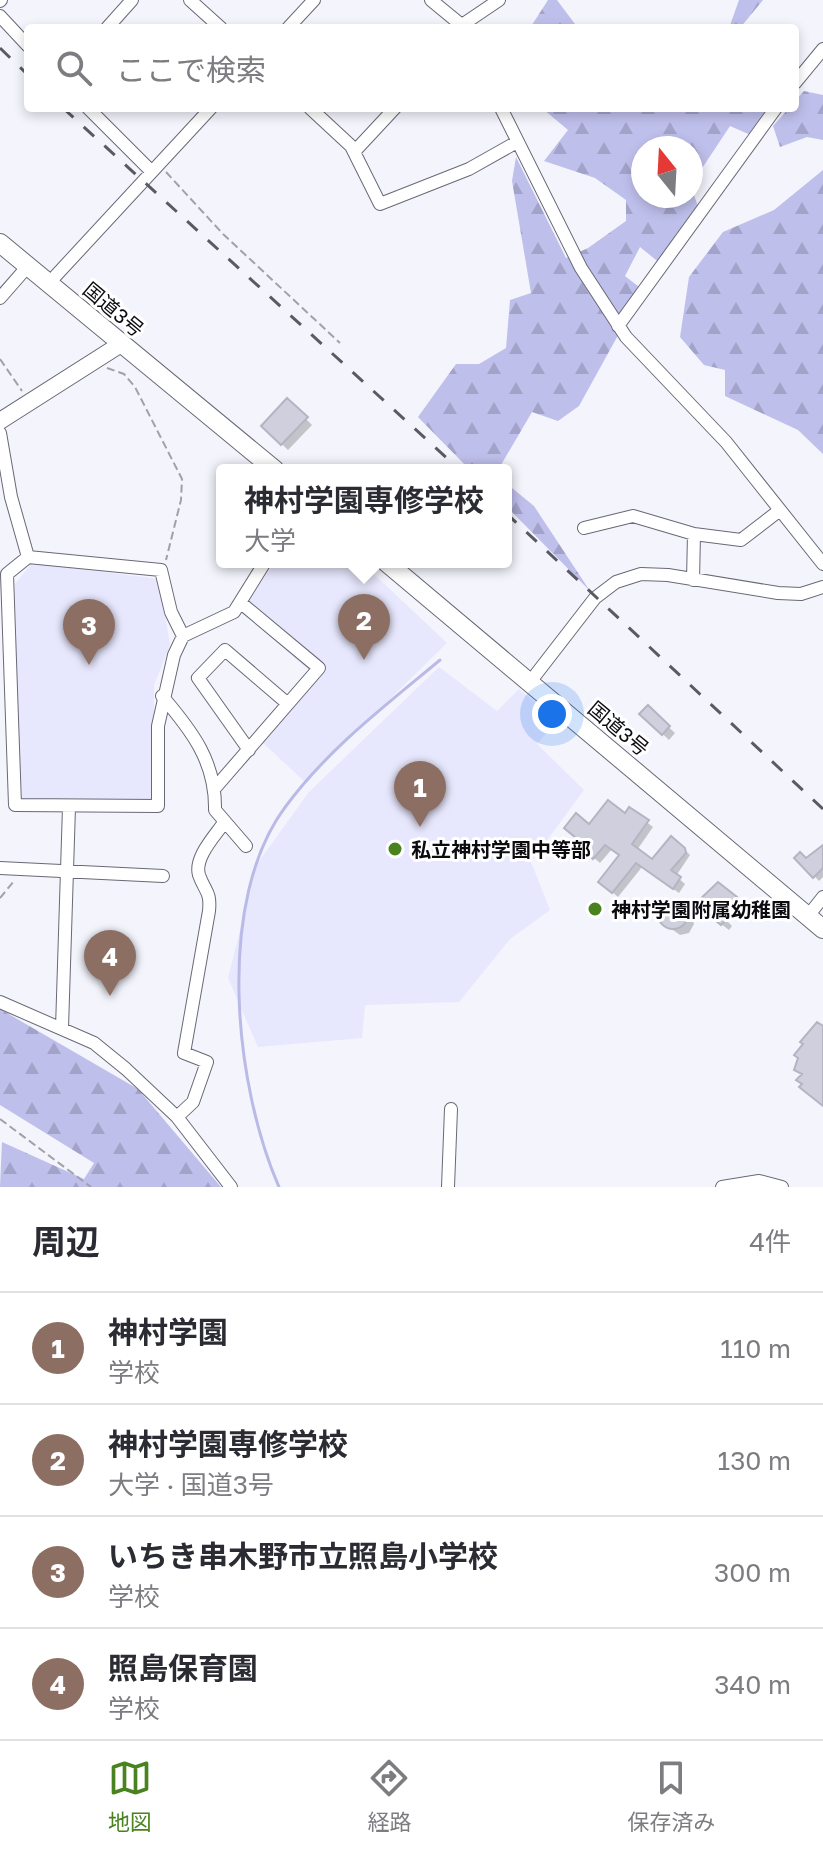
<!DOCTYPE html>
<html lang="ja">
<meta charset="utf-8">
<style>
body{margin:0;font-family:"Golos Text","Noto Sans JP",sans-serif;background:#f2f2f3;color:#2b2b33}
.compass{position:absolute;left:631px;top:136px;width:72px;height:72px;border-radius:50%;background:#fff;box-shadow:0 4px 12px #0003;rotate:342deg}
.you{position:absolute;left:552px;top:714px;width:28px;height:28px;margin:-20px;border:6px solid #fff;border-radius:50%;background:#1a73e8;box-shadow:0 0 0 12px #1a73e833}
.badge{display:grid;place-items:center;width:52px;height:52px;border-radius:50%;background:#49831f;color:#fff;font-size:26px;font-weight:700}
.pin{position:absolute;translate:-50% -66px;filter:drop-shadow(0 2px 4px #0008)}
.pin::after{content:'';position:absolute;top:42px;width:28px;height:24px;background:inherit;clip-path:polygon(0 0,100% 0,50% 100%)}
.popup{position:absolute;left:216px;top:464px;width:296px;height:104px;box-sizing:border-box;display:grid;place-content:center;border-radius:8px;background:#fff;filter:drop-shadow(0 2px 6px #0005);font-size:26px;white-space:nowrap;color:#7c7c81}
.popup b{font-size:30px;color:#2b2b33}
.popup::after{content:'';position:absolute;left:50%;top:100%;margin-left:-16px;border:16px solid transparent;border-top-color:#fff}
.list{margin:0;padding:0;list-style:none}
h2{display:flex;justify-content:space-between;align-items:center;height:104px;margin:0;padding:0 32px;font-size:34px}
h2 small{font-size:26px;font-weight:400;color:#7c7c81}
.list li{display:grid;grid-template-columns:52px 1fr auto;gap:24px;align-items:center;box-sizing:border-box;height:112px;padding:0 32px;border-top:2px solid #e1e1e2}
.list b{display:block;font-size:30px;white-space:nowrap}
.list p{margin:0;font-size:26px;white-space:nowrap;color:#7c7c81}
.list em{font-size:26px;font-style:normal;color:#7c7c81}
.icon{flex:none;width:44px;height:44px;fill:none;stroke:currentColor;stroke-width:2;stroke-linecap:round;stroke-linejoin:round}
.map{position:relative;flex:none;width:823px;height:1187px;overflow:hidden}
.search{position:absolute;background:#fff;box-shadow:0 4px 12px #0003;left:24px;right:24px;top:24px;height:88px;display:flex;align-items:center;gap:20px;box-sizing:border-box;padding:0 28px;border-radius:8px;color:#7c7c81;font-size:30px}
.sheet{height:552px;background:#fff}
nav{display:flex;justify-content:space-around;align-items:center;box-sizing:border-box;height:112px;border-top:2px solid #e1e1e2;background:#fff;font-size:22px;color:#7c7c81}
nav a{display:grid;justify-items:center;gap:4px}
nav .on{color:#49831f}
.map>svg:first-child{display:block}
.built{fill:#e7e7fd}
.forest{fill:url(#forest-firs)}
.shadow{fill:#0003}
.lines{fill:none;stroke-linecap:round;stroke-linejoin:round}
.stream{stroke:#babae7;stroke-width:3}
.building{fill:#cfcfde;stroke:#b4b4c2;stroke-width:2}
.minor-casing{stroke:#686975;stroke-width:14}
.major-casing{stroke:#686975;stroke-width:18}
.highway-casing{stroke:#686975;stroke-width:20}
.path{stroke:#a1a1a9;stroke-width:2;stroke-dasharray:8 4;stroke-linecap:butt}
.minor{stroke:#fff;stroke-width:12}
.major{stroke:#fff;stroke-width:16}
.highway{stroke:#fff;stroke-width:18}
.rail{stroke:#5a5a61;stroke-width:3;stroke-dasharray:14 14;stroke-linecap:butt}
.poi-dot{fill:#49831f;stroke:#fff;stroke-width:3}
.labels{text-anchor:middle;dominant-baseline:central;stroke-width:6;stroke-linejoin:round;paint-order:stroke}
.street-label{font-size:20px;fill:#0b0b10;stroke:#fff}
.poi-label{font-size:20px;font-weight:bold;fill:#0b0b10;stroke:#fff;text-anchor:start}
</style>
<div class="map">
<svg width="823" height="1187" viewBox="0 0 823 1187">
<defs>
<pattern id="forest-firs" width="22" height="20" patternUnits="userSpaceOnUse" patternTransform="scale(2)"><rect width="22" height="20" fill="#bfbfec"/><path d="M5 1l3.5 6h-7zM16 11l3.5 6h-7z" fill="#a3a3c9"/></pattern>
</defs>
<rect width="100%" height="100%" fill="#f4f4fd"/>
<!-- built -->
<path class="built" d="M276,562H361L447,643L305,782L261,741L317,677L240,611Z
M32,563L159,579L170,645L154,685L153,801L17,800L15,584Z
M439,667L497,711L519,689L557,721L537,744L584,790L531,862L550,910L510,939L459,1002L365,1005L362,1038L258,1047L228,978L257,864L309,792Z"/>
<!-- forest -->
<path class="forest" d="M548,0H557L578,28H530Z
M739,0H763L740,28H729Z
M804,91L823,95V140L807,137L780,147L773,126L789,108H795V101Z
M773,108L753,136L730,126L691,185V148H643V196H691V187L698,206L661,264L640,247L625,276L643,290L579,406L558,421L532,412L498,470H470L418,417L456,364H479L506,348L510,300L531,293L512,181L516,157L566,258L588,248L626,221V200L595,178L544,161L568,130L543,109Z
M823,170V454L798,430L725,396V370L704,365L680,337L689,277L723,232L774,210Z
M506,483L534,506L590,591L506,506Z
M0,1009L138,1089L221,1187H0L2,1142L84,1179L94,1163L0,1105Z"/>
<!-- shadow -->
<path class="shadow" d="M288,401L312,425L288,450L263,426Z
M648,708L675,733L669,740L642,714Z
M630,810L653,827L637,850L653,862L684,849L690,855L676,876L685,884L679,893L642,867L618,897L606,887L621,856L612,849L600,863L587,852L589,827L626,815Z
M823,849V877L819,881L797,858L806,860Z
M718,885L742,905L728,922L732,926L729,930L704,911Z
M674,901L691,913L694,924L689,933L680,935L663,923L660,913L664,904Z"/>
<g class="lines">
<!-- stream -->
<path class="stream" d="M279,1187C234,1084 215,900 286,806C329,748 385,706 440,660"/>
</g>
<!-- building -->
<path class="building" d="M287,398L308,417L281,445L261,426Z
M648,705L670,726L662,735L639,714Z
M608,800L625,813L629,807L649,820L632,844L652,859L671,836L685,848L686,853L671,870L681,877L673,889L636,863L612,893L598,882L619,855L605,845L593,859L585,852L588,848L564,828L576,813L589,824Z
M823,845V868L813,878L794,858L800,852L806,858Z
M718,882L737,897L723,914L727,918L721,925L695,904Z
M658 914a15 15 0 1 1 30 0a15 15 0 1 1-30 0Z
M817,1022L823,1026V1106L799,1087L802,1084L796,1080L802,1074L794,1070L798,1058L794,1055L803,1044L800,1042Z"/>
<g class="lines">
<!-- minor casing -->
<g class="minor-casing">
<path id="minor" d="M190,0L221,28
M431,0L465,28
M0,1L1,0
M0,16L28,46
M462,25L499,0
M107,28L132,0
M288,28L314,0
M795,83L823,49
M88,108L150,170
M310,108L351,146L380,204L469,169L517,142
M501,108L581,268L626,337L726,442L823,564
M354,152L395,108
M49,283L211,108
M0,298L28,266
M618,326L776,108
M0,433L11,497L28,557
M584,528L633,516L694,534L741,540L780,510
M693,580L694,534
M183,636L171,612L161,570L28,557L7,574L15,805L158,806V726L174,655L183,636L234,612L265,562
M530,682L595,598L616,582L641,574L668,575L778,593L801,594L823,587
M162,696C192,731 216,762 215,810L246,846
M249,750L198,678L225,650L288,704
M215,788L319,668L241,603
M0,868L163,876
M808,916L823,897
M0,1002L94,1043L126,1069L177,1117L231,1187
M62,1028L69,807
M177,1117L193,1102L207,1062L184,1053L209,911C211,891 205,892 199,875C194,858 214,837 223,824
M448,1187L451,1109
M722,1187L759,1181L782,1187"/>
</g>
<!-- major casing -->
<g class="major-casing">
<path id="major" d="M0,421L121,344"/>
</g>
<!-- highway casing -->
<g class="highway-casing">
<path id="highway" d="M0,243L275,470
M386,562L823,929"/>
</g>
<!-- path -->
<path class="path" d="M166,172L223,234L340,343
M0,359L22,391
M107,368L124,374L135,387L182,479L181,500L166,560
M0,898L14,881
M0,1119L91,1187"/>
<!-- minor -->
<use href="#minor" class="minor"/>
<!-- major -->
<use href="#major" class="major"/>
<!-- highway -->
<use href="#highway" class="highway"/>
<!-- rail -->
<path class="rail" d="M0,48L28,75
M63,108L460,470
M506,513L823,809"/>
</g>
<!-- markers -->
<g class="poi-dot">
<circle cx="395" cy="849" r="8"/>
<circle cx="595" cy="909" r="8"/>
</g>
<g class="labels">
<!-- street labels -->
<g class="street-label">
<text transform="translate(114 309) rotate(40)">国道3号</text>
<text transform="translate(619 728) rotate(40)">国道3号</text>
</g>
<!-- poi labels -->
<g class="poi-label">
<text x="411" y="849">私立神村学園中等部</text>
<text x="611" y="909">神村学園附属幼稚園</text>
</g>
</g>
</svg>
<svg class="compass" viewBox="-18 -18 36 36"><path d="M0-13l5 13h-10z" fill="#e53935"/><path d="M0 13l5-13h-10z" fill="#7c7c81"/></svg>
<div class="you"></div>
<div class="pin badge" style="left:420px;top:827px;background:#8d6e63">1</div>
<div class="pin badge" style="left:364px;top:660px;background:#8d6e63">2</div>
<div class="popup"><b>神村学園専修学校</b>大学</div>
<div class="pin badge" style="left:89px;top:665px;background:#8d6e63">3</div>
<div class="pin badge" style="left:110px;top:996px;background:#8d6e63">4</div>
<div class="search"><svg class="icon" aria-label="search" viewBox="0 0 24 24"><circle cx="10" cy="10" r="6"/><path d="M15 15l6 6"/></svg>ここで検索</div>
</div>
<section class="sheet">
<h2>周辺<small>4件</small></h2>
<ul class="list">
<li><span class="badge" style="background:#8d6e63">1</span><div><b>神村学園</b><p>学校</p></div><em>110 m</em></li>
<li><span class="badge" style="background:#8d6e63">2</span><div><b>神村学園専修学校</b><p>大学 · 国道3号</p></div><em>130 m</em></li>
<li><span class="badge" style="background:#8d6e63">3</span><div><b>いちき串木野市立照島小学校</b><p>学校</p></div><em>300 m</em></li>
<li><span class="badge" style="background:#8d6e63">4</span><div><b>照島保育園</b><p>学校</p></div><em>340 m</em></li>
</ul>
</section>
<nav>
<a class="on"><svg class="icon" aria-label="map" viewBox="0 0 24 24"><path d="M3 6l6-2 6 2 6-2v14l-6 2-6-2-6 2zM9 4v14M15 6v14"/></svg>地図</a>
<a><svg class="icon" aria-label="directions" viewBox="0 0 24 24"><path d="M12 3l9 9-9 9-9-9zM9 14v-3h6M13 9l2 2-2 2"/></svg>経路</a>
<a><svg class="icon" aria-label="saved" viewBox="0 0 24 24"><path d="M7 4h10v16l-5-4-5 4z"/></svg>保存済み</a>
</nav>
